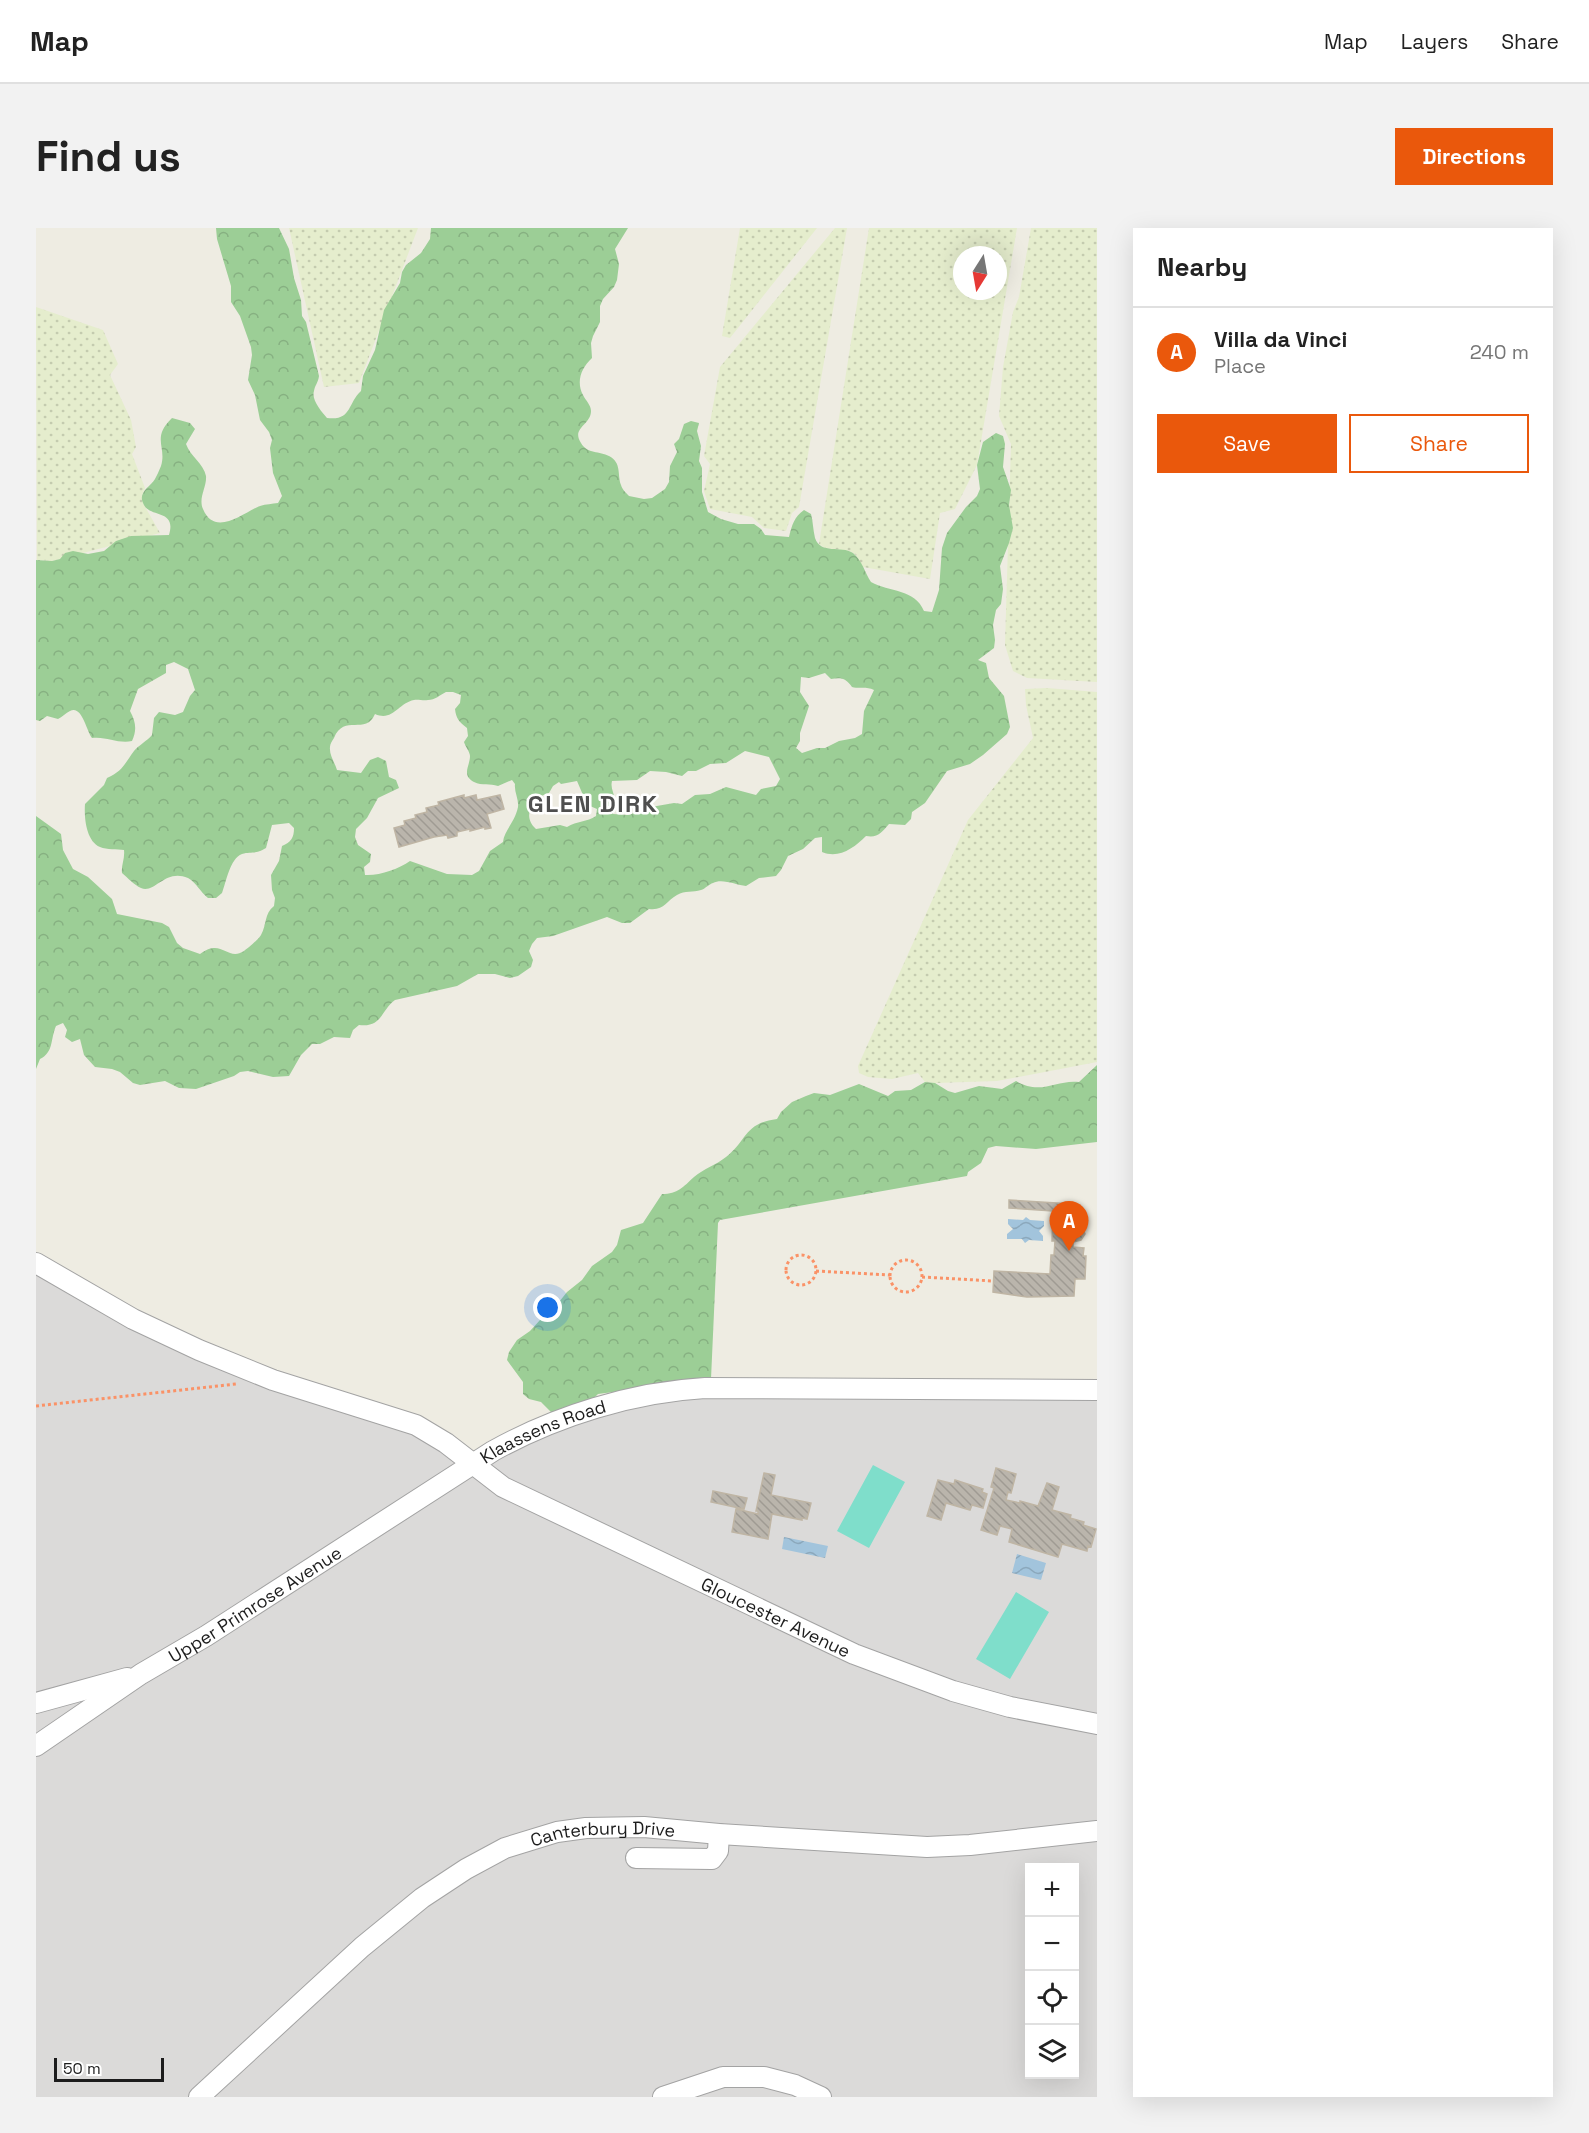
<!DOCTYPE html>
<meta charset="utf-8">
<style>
body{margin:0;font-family:"Space Grotesk",sans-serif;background:#f2f2f2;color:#222}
.controls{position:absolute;right:18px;bottom:18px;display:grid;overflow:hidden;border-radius:0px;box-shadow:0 6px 24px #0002}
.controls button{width:54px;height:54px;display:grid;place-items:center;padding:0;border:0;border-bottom:2px solid #e0e0e0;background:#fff;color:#222;font:30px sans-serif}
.compass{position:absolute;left:917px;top:18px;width:54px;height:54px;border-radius:50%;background:#fff;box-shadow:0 6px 24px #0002;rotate:191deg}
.scale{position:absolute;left:18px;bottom:15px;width:110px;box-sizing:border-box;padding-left:6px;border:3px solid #1c1c1c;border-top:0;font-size:16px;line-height:21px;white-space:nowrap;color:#1c1c1c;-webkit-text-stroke:4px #fff;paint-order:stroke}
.you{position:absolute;left:512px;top:1080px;width:21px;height:21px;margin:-15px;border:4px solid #fff;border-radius:50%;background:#1a73e8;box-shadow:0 0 0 9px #1a73e833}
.badge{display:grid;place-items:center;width:39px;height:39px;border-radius:50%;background:#ea580c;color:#fff;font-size:20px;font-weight:700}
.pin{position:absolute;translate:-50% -50px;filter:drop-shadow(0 2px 3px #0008)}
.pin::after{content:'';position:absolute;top:32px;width:21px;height:18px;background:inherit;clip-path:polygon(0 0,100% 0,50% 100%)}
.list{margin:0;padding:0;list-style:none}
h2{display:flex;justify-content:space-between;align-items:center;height:78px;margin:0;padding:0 24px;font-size:26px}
h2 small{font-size:20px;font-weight:400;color:#767676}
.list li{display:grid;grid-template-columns:39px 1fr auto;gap:18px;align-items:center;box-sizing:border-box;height:90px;padding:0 24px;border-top:2px solid #e0e0e0}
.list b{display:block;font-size:22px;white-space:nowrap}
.list p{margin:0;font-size:20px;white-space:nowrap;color:#767676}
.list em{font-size:20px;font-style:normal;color:#767676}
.actions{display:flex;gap:12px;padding:18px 24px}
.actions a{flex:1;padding:14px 0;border:2px solid #ea580c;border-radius:0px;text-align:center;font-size:21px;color:#ea580c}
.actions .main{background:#ea580c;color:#fff}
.icon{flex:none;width:33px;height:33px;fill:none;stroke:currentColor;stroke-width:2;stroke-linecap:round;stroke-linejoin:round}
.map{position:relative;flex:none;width:1061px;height:1869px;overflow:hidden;border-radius:0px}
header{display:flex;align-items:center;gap:36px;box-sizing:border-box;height:84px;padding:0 30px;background:#fff;border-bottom:2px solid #e0e0e0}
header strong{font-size:28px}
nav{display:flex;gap:33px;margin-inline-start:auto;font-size:21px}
.intro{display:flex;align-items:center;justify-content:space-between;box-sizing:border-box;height:144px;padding:0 36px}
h1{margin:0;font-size:42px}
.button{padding:15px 27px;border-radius:0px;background:#ea580c;color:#fff;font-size:21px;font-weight:700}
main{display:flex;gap:36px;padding:0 36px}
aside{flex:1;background:#fff;border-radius:0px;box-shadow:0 6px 24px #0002}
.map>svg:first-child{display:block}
.residential{fill:#dbdad9;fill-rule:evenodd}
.farmland{fill:url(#farmland-dots);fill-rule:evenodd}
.forest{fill:url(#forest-crowns);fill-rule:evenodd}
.pitch{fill:#7fdecb}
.water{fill:url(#water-waves)}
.building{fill:url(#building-back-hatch);stroke:#bfb5a4;stroke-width:1.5}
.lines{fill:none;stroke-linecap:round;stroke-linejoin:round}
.minor-casing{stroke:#a3a3a3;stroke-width:22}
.path{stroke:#fa9267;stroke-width:3;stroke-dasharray:3 3;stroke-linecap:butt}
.minor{stroke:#fff;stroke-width:20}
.labels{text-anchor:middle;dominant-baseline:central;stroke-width:5;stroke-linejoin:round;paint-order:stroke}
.street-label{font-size:18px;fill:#1c1c1c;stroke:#fff}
.district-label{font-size:24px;font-weight:bold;letter-spacing:1.5px;fill:#4f4f4f;stroke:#fff}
</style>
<header>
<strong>Map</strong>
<nav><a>Map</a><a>Layers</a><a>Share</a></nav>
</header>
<div class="intro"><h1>Find us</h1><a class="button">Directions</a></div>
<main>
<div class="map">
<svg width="1061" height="1869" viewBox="0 0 1061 1869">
<defs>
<pattern id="farmland-dots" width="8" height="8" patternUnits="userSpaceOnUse" patternTransform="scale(1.5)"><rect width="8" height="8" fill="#e5edcd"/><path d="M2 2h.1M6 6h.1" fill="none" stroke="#c4cbaf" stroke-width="1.8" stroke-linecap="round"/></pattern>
<pattern id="forest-crowns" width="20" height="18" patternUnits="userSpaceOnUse" patternTransform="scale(1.5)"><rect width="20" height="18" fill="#9cce96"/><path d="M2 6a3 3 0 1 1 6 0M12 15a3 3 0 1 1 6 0" fill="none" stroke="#86b081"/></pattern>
<pattern id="water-waves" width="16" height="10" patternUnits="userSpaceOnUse" patternTransform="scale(1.5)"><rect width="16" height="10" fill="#a2c4dc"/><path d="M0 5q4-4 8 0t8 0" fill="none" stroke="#8ba8bc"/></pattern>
<pattern id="building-back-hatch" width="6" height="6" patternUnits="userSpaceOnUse" patternTransform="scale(1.5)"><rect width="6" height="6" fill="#bab5ac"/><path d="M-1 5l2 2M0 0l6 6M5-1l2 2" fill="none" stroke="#9f9b93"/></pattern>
</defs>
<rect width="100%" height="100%" fill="#eeece2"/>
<!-- residential -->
<path class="residential" d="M0,1035L97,1091L357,1190L437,1235L457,1223L638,1162H1061V1869H0ZM993,1640H1038V1846H993Z"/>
<!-- farmland -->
<path class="farmland" d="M253,0H382L323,155L288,159Z
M704,0H781L694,110L686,108Z
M799,0H811L763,279L756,285L750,303L728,300L716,289L674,281L668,263L674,236L668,228L684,139Z
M833,0H981L941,237L919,281L904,285L894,351L827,339L820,327L814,323L789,320L783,316ZM926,27H962V63H926Z
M995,0H1061V454L991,450L977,443L969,417L975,216L963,188L967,139L977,84L983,69Z
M0,79L67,102L82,136L74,147L95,192L100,219L96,226L109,260L106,267L107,275L124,305L16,333L1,332Z
M1011,460L1061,464V834L961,853L899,855L889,854L882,845L856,851L832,849L823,845L822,838L932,592L997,510L990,477L989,461Z"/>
<!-- forest -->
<path class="forest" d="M180,0H243L253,21L258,50L265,72L266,88L270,94L283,148C282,155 279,157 278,163C275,172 286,184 291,190C316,193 311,176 325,163L327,148L339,122L348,82L364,55L366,44L370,37L385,25L394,11L395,0H592L579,21L583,36L581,52L578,59L567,71L564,78V94L557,108L555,115L556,130C545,140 540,154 547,167C550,173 555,177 555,183C555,197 535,200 545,215C551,226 564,223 573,228C586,235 581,246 585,257C586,261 590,265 593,268L608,271L616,270L629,261L633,254L634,238L641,224L638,216L643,211L648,196L655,193L663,195L661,203L665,218L663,233L666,240V264L672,284L685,291L702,296H718L725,301L729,307L753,309C756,297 758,289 768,282L775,286C777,293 777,302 779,310C785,327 805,317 817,325C826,332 829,345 835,354C853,364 879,361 888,383L896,384L903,362L906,320L911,305L930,279L941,268L944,261L941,237L947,214L960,205L967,208L969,216L967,239L975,262L973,277L977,300L973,315L964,338L967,361L965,376L960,382L957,397L959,412L958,420L942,432L950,435L953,450L968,468L974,499L971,506L947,527L934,536L911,543L889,575L876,584L875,591L869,597L853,596C845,605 842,610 830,608C818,620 803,631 786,624V609L779,610L767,621L752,628L745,642L740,648L723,650L710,658C700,657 686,650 677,655C673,656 669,661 665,662C657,665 649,662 641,667C630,673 628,683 613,681L594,695H586L571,689L517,708L501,710L496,716L493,723L497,732L495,739L482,748L474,750L459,746H442L421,758L359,772C345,782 346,800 323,797L317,802L314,810L298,809L284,816H276L265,827L253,848L237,849L212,843L204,844L198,848L160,861L143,860L129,853L104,857L97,855L84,844L76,841L59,839L48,827L44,811L36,814L29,809L31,802L27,795L20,798C14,812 18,824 4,831L0,841V588L25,606L27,622L37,641L52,649L76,671L81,686L126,695L133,699L141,715L147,720L164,726C186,709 191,734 208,723C211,721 223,711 225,707C231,696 228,686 238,678L239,670L236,662L235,647L243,633L246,618C255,614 258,610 258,600L253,595L236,597L230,620C219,627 215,623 206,626C194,630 190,655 186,665L180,670H172C164,664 161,655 152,650C129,640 119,666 105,660C98,657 92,650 86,645C85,637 89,631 88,622C81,621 71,622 64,619C50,613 48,589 49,576L68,557L71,550C87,543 89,535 98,523C103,517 111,513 116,507L118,490L123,484L139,487L147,484L154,468L159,462L152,441L138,434L130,437V445L102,461L94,483C100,494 101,502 96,513C82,516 70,508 56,510C50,502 46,477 34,483C30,485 26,489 22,491L11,488L4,493L0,492V332L16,333L24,331L29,325L37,323L52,326L68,323L80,313L95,308L133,307C141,280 113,291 107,275C102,264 114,259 119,251C121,247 123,243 125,238C131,219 115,210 136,190L154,195L159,201L150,216C154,228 168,236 170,248C171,259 162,270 167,281C179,310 208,284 224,278C230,276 236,276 242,275L246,268L237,245L234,220L236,212L233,204L224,192L219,167L212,152L216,127L215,119L204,88L195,74V58L181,11ZM789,445L795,451C805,449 810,450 816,459C824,461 830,458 838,462L828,483L826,506L819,510L803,513L789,520H781L766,525L760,520L764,513V505L773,478L764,464L765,449L773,450ZM410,464H417L425,467L424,475L419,481C420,490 423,494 431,500L432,508L428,514C429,518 434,524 434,528C434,538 425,547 438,554C446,558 454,555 462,558L476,552L479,556C478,564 483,571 482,579C479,594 468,603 467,614L454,623L443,643L436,647L411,646L374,633C363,641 343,648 329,647L328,639L334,634L335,626L322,617L319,609L320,601L331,590L342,570L363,560L360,552L353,549L350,533L342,529L334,532L325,545L301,542C299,535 293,527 294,519C294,516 296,513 298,510C308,485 330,508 339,486C357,494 362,475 378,472C382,471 387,473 392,472C399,472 404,467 410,464ZM709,523L733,529L744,551L740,558L725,561L720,567L690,559L674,566L659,567L646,576L638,575L615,579L592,587L577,586C576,580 578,578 578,572C579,565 574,561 576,553L601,552L614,543L630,544L646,548L652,543H660L674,536L690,535ZM541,553L547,567V575L561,581L560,588C551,594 541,593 531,599L524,597L500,601C485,588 497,569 513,565L517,558L523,554L525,556Z
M1061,837V914L1000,921L960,918L952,920L945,935L932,944L931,948L684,992L682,995L675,1151L562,1166L554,1174L516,1185L505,1174L493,1171L487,1166V1154L471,1132L473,1124L481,1112L494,1103L504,1092L511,1089L531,1064L546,1052L556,1038L576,1024L581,1017L585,1002L607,995L626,966C642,966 647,959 658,949C667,941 680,937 690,929C711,913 708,895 741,891L745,884L756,874L770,868L778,865L794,867L823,856L852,868L859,863L875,862L889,854L899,855L912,863L919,865L943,858L966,861L980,853C1005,868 1021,851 1043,854Z"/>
<!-- pitch -->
<path class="pitch" d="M837,1237L869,1254L833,1320L801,1303Z
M980,1364L1013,1384L974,1451L940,1431Z"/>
<!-- water -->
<path class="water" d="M990,989L994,992L1008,993V998L1003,1003L1007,1008V1013L993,1012L989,1015L986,1011H971V1006L977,1001L972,996V991L987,992Z
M748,1309L792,1318L789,1330L746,1321Z
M981,1326L1010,1335L1005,1352L976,1345Z"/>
<!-- building -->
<path class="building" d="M428,567V570L440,567L441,572L464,567L468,581L451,586L455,600L449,601V599L434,603V601L421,604V608L412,610L411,607L398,609L363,619L358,600L369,597L368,593L380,590L379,587L391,584L390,580L403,577L402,574Z
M973,972L1037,976V983H1040L1039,997L1046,999L1049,1006L1045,1012L1037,1014V1019L1048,1020L1047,1028H1050L1049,1051H1039L1038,1068L991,1069L957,1064L958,1043L1014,1046L1015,1027H1018L1019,1013H1016L1017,983L973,980Z
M960,1240L980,1246L975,1265L972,1264L970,1272L984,1275V1273L1002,1278L1011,1255L1023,1259L1016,1282L1035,1287L1034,1290L1048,1294L1047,1297L1060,1301L1055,1319L1052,1318L1051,1323L1026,1316L1022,1329L973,1314L976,1301L964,1298L961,1307L945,1302L958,1260L955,1259Z
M728,1245L739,1247L735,1267L775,1275L771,1291L766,1290V1292L736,1286L732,1311L696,1304L700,1281L722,1286V1283H720Z
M902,1252L918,1256L919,1252L947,1261L946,1264L951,1266L947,1280L936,1277L934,1282L910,1275L905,1292L891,1288Z
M677,1263L711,1270L708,1281L675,1274Z"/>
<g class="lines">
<!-- minor casing -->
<g class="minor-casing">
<g id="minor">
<path id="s1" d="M0,1035L97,1091L163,1122L237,1152L380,1197L410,1215L467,1259L818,1426L917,1463L974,1479L1061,1496"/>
<path d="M0,1475L91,1450"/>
<path id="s2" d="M0,1518L105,1446L170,1408L457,1223C520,1188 597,1164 669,1160L1061,1162"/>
<path d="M600,1630L676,1631L682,1623L683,1606"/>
<path id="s3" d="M163,1869L326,1719L386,1670L430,1641L469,1620L521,1604L550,1600L608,1599L683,1606L891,1619L934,1617L1061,1603"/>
<path d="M627,1869L687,1849H728L759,1857L785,1869"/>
</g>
</g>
<!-- path -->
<path class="path" d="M750 1042a15 15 0 1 1 30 0a15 15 0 1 1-30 0Z
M854 1048a16 16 0 1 1 32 0a16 16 0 1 1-32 0Z
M780,1043L854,1047
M886,1049L957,1053
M0,1178L200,1156"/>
<!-- minor -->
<use href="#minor" class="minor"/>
</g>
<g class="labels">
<!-- street labels -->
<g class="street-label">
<text stroke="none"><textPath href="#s2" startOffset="598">Klaassens Road</textPath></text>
<text stroke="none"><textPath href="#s2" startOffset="261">Upper Primrose Avenue</textPath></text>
<text stroke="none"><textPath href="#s1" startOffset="824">Gloucester Avenue</textPath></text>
<text stroke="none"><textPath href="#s3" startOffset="496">Canterbury Drive</textPath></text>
</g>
<!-- district labels -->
<g class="district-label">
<text x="557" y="575">GLEN DIRK</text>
</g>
</g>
</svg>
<div class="controls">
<button>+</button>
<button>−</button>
<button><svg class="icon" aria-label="locate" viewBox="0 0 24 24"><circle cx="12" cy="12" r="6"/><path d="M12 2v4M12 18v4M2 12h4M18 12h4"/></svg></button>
<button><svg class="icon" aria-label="layers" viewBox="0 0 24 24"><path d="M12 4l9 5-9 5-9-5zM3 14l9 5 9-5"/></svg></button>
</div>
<svg class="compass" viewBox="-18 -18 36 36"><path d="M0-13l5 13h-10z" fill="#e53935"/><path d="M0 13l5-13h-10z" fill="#767676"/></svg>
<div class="scale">50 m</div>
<div class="you"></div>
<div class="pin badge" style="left:1033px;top:1023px">A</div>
</div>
<aside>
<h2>Nearby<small></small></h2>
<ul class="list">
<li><span class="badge">A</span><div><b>Villa da Vinci</b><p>Place</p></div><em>240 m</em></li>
</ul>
<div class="actions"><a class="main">Save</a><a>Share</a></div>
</aside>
</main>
